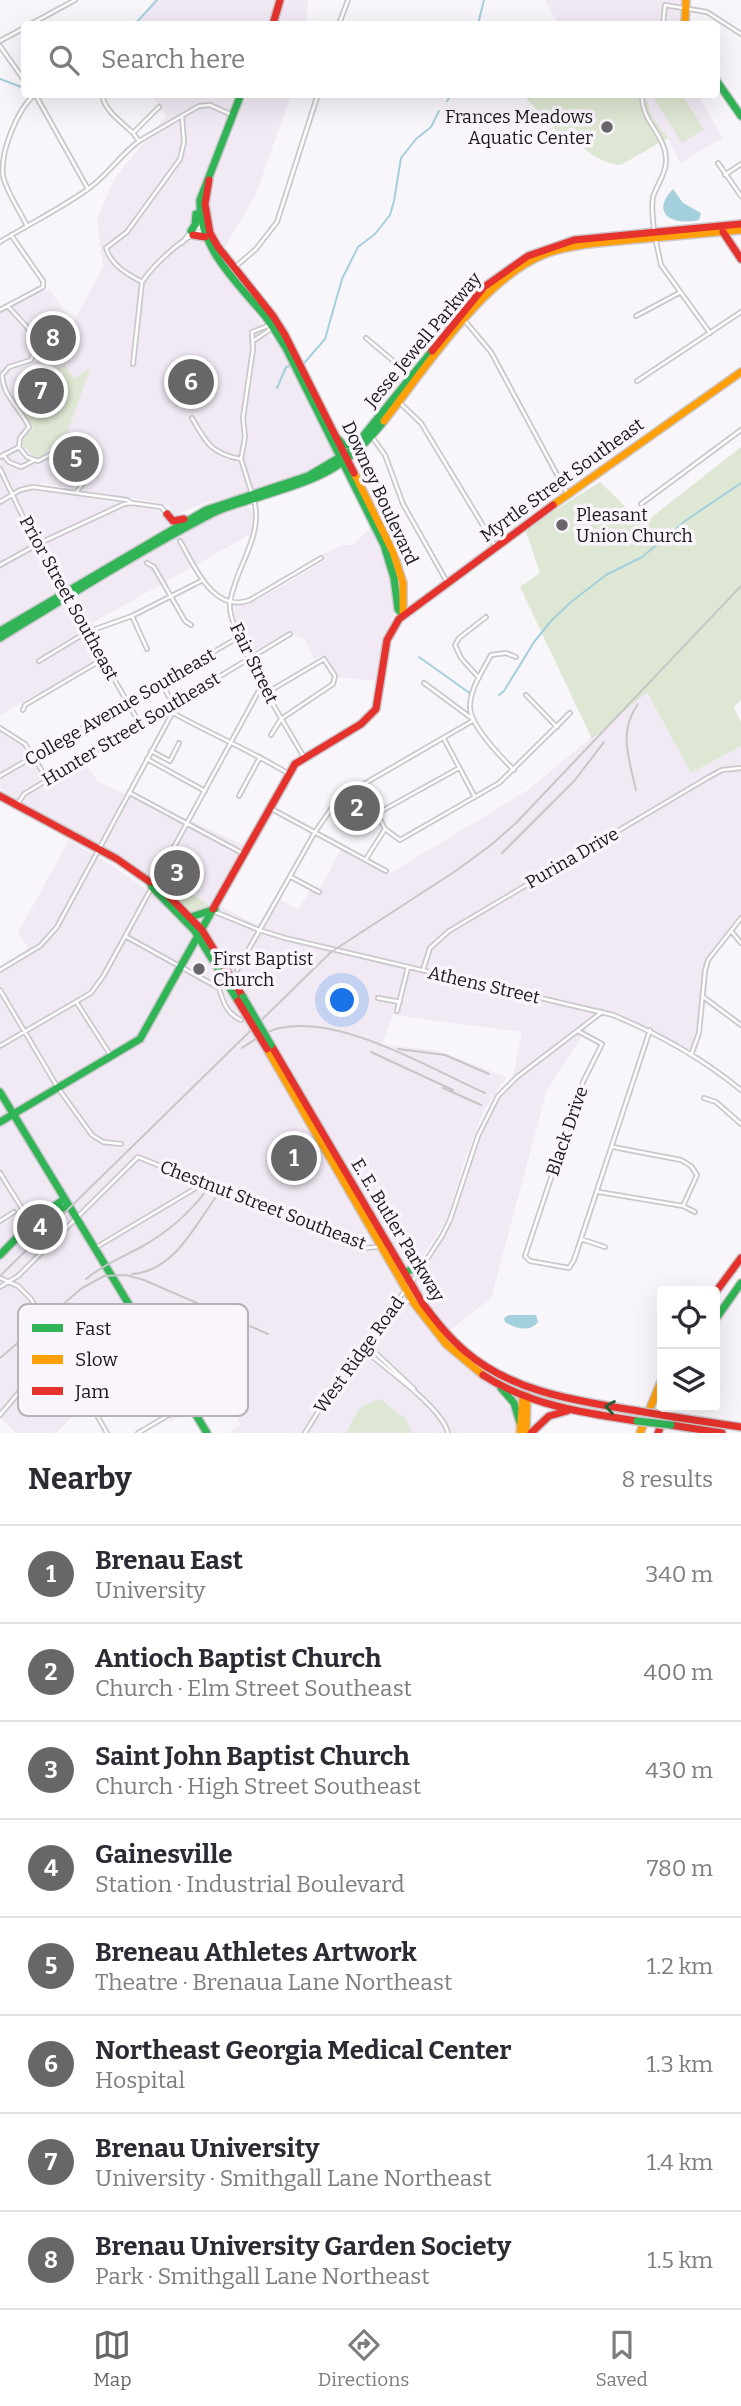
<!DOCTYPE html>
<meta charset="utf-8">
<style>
body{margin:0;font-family:Bitter,serif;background:#f2f2f3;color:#2b2b33}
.controls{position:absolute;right:21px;bottom:21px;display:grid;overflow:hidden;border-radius:7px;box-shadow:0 7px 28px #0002}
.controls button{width:63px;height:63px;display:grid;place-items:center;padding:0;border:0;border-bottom:2px solid #e1e1e2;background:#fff;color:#2b2b33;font:35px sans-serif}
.you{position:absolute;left:343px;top:1001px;width:24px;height:24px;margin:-18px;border:5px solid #fff;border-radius:50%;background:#1a73e8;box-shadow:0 0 0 10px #1a73e833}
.badge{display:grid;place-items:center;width:46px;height:46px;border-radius:50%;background:#686669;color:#fff;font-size:23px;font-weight:700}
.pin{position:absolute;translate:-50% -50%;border:4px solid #fff;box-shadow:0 2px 7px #0006}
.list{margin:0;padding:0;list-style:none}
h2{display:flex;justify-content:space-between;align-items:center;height:91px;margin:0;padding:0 28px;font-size:30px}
h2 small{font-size:23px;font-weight:400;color:#7c7c81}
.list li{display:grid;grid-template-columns:46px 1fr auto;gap:21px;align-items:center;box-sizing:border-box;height:98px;padding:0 28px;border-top:2px solid #e1e1e2}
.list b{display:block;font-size:26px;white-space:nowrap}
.list p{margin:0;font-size:23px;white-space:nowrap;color:#7c7c81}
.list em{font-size:23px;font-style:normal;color:#7c7c81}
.icon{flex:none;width:38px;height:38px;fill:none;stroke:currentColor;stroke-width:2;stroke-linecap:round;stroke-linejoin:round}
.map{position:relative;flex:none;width:741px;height:1433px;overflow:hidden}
.search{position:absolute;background:#fff;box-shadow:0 7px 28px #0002;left:21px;right:21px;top:21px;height:77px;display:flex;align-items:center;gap:18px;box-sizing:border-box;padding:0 24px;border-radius:7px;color:#7c7c81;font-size:26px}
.sheet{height:875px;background:#fff}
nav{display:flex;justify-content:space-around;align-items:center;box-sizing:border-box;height:98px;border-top:2px solid #e1e1e2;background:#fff;font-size:19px;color:#7c7c81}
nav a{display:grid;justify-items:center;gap:4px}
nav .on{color:#686669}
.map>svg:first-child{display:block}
.built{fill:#f1e9f4;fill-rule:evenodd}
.green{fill:#dee7d3}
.water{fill:#a4cfdc}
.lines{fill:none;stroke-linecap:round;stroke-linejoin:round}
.stream{stroke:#a4cfdc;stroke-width:2}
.street-casing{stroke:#cac8cc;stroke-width:6}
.fast-casing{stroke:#cac8cc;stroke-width:10}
.slow-casing{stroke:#cac8cc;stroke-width:10}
.jam-casing{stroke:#cac8cc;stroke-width:10}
.street{stroke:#fefefe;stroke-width:2.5}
.fast{stroke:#30b455;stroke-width:7}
.slow{stroke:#ff9f0a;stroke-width:7}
.jam{stroke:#e5322d;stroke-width:7}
.rail{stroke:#c7c6c7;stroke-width:2}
.fast-bridge-casing{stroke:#cac8cc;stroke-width:10;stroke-linecap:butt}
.jam-bridge-casing{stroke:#cac8cc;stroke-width:10;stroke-linecap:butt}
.fast-bridge{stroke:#30b455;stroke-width:7}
.jam-bridge{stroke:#e5322d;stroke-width:7}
.oneway{stroke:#245e35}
.poi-dot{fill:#686669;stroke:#faf4fd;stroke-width:2.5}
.labels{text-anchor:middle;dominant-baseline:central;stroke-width:7;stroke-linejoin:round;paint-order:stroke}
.poi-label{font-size:18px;fill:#1a181b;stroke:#faf4fd;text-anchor:start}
.street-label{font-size:18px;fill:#1a181b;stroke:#faf4fd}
.key{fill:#faf4fd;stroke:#b7b2b9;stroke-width:2}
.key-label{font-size:19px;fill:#1a181b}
</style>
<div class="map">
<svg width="741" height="1433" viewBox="0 0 741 1433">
<rect width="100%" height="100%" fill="#f9f6fb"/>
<!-- built -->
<path class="built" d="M154,0H308L306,24H137Z
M545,0H682V24H558Z
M152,95H291L256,194L224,249L213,263L222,270L244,296L269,335L279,344L334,455L306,474L292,479L202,504L175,515L169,506L160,503L41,483L42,490L156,510L165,517L170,526L0,628V313L35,293L49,289L73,323L103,267L97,218L116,176L166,116Z
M637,95H698L723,138L680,163L668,138L652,116L646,97Z
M247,505L252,510L254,518L251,534L85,627L103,657L0,715V642L174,538L225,511Z
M371,528L379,542L391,578L394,613L385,636L378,681L339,677L328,659L322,656L314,659L304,638L301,639L290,632L251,652L236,622L234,605H247L268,594L321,563L323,554L342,545H352Z
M647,691L691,773L741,746V916L709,953L706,998L697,1052L599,1010L547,1090L491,1298L442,1337L484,1367L504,1372L499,1394L517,1417L516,1433H412L406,1419L360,1407L346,1433H229L240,1424L225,1394L170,1422L154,1391L98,1419L88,1401L56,1433H16L0,1417V966L28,948L18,933L69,840L109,864L153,894L186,926L190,934V946L213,909L194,914L165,887L122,857L38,813L0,789V725L36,753L48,777L82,759L98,782L183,817L248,847L217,904L257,925L276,898L298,909L310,891L317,894L343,846L389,874L528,790ZM393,1015L522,1032L512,1081L501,1092L480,1132L467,1164L449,1225L409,1283L262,1033L269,1031L406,1268H411L419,1263L447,1219L465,1159L484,1111L506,1077L439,1051L382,1044Z"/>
<!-- green -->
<path class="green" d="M637,94L646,97L652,116L668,138L621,165C603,164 586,152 574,139H564L523,95Z
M657,95H682L704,129L682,143L653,97Z
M64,364L74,379L90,368L63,445C55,448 43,458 38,459L22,445L23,437L34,429L24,413L30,405L22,392Z
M741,447V700L734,707L741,723V746L691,773L647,692L592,739L520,587L540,573L525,529L600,482L643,524Z
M177,884L212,907L191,914L169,891L172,885Z
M380,1399L406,1419L412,1433H346L360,1407Z"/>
<!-- water -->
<path class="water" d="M673,189L683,203L701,213L699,220C674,226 649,214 673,189Z
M509,1315H536L538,1322C529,1333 515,1328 505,1322L504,1318Z"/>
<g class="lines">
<!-- stream -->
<path class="stream" d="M135,24L157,0
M478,24L484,0
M0,79L24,88
M447,101L452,94
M305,362L325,339L342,279L358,247L375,234L390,215L394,201L401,158L416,139L431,127L439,111
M277,388L286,367L290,366
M419,657L471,694
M499,695L504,691L534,642L551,621L571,602L606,575L642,557L685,521L741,483"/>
<!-- street casing -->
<g class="street-casing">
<path id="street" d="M31,24L75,0
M339,24L348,0
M663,24L665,5L707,12L741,34
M0,41L24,28
M0,46L24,80
M35,94L88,189
M102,94C104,111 122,122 133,133
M642,94C640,121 667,135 666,161C666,174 657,184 653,197C651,208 653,220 654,230
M139,141L199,106L210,105L232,115
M718,163L741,196
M725,175L741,164
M27,226C20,211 7,193 3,176C0,152 17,110 35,94
M655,237L661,265L710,333
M0,242C29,224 60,209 88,189C108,175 120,155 139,141L133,133L159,107
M182,243L191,231L207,224
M234,268L256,249L277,222L318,94
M142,282C127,274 111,265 106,248L127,232L180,159L184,142L182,117
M8,306C18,319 34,330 36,346L31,360L9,367L2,375C3,396 20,408 29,427L20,438L19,447
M0,310L43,287V281L11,235
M636,316L679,293
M465,321L491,352L568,495
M366,338L416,380
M253,341L268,331L272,326
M133,364L142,282C155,263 186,234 208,228
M637,381L741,312
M399,402L421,423L496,547
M192,418C206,443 212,454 241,459
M372,437L385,455L403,504L447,582
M19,447L27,457L38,461L61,449L87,447C94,465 87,479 76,493
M3,455L9,462L21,467L35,460
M0,457L19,447
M0,469L25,521L65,593
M252,494L241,459L245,437L243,418L253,349L252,332L278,322
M254,500C264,537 235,567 230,603C226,630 288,730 304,757
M0,502L20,490L33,487L127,500L132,503L161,507L167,514
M641,504L741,430
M180,541C194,565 213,614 250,600L321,558
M147,563L154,567L185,621L191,625
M0,565L40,543L124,504L132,503
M68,599L140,724
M132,616L147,649
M39,661L87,632L132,616L203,580
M479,678L461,658L455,645L459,638L486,617
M424,683L474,720
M268,692L324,659L335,676L333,684L281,719L271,735
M526,695L557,727
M166,709C206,732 250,750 289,774
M23,710L25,705L103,659
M0,728L25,744L48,780
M444,739L475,797
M151,751L170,761L179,743
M147,759L205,791
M514,770C501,757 469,725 470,706C470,689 483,670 491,655L506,653L516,657
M0,776L239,637
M362,784L385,829L400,840L499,783L570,713
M130,793L244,854
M239,796L260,757
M17,805L24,794L290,634
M270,808L386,871
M378,813L459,768
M366,859L385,829
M291,877L319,892
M155,882L262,685
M213,911L259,930L285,938L613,1015C659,1034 702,1058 741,1090
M732,932L741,943
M125,936L219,988C223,1002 227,1014 241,1020
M0,970L40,946L57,927L175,708L161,682
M237,970L315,832L338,799L474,720
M423,970L430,948L449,931L709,777L722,770L741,768
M0,990L58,1088L92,1135L103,1142L121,1144
M702,996L741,1025
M378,998L400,1002
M77,1003L111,1056
M397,1011L408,967
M578,1031L602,1044L583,1082L525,1256L530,1261L569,1268L574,1260L650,1030
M0,1046L91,993L104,975L152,887
M691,1055L699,1033L705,971L708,960L741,918
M704,1098L716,1102L741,1124
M613,1147L681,1160L691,1166L697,1175L683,1206
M0,1173L31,1223
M599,1192L683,1206L695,1212
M0,1221L14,1212
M581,1239L605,1247
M95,1248L206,1182
M0,1278L18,1286L31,1299L107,1433
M0,1287L18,1276L138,1157L348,1242L366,1248L388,1246
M392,1310L403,1303L411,1301
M365,1343L414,1389
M361,1347C383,1367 442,1407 448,1433
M0,1415L26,1384L42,1369L133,1314
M138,1433L189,1403
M305,1433L342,1373L414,1279L442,1236L450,1220L478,1136L498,1096L517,1077L602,1012"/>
</g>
<!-- fast casing -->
<g class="fast-casing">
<path id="fast" d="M716,80L741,116
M241,94L200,200C199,249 236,281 265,316C273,326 279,337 286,348L384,545L394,578L398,609L403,615
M191,231L195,225L196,214
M337,438L344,445L357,443
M0,631L206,510L308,476L352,450L432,351
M0,638C70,595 140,551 213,513C225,507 240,503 253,499C314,479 342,474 384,421
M150,882L152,887L194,930L238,1001
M191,917L215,909
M0,1092L207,1433
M0,1122L140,1039L213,909
M49,1210L70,1207
M0,1255L31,1223L64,1199
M405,1272L423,1266
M715,1320L741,1283
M501,1388L514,1403L520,1423"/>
</g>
<!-- slow casing -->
<g class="slow-casing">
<path id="slow" d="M685,24L686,0
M384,421C425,369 483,278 545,254C572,244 601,243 629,240C666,237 704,233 741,230
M354,473L393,552L403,583V615
M553,505L741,372
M267,1049L414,1303L446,1344L483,1375
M520,1433L523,1396
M526,1433L527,1396
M640,1433L662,1379"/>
</g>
<!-- jam casing -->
<g class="jam-casing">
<path id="jam" d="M273,24L280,0
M209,180L205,204L210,233L218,247L273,316L285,335L354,473
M723,232L741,259
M193,235L205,237
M432,351L484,287L528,256L574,240L741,224
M167,514L173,521L184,519
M0,796L117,859L150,882H155L202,930L243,997
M213,909L295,764L361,724L376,709L387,640L399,619L553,505
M271,1045L423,1304C436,1321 449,1338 466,1352C514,1393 579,1401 638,1411
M715,1293L741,1258
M483,1375C529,1405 584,1413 637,1421
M674,1417L741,1427
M671,1425L722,1433
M531,1433L549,1416L567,1411
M658,1433L668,1407"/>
</g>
<!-- street -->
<use href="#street" class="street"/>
<!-- fast -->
<use href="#fast" class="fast"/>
<!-- slow -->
<use href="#slow" class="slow"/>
<!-- jam -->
<use href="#jam" class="jam"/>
<!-- rail -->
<path class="rail" d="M636,790C629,759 618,731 638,704
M502,853L575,780L604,742
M242,1048C254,1040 266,1031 280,1028C342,1015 429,1068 485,1093
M398,1049L445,1055L489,1074
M371,1052L453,1090
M443,1088L481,1105
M132,1274C174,1271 193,1228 216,1197
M0,1276L331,952L457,870L491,845L516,823L741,586
M86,1279C104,1264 123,1257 143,1246C169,1231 188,1215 206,1191
M0,1358L82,1288L104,1276L126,1275L144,1280L268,1334"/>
<!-- fast-bridge casing -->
<g class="fast-bridge-casing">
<path id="fast-bridge" d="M243,997L271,1045
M637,1421L671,1425"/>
</g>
<!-- jam-bridge casing -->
<g class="jam-bridge-casing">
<path id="jam-bridge" d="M238,1001L267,1049
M638,1411L674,1417"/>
</g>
<!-- fast-bridge -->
<use href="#fast-bridge" class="fast-bridge"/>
<!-- jam-bridge -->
<use href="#jam-bridge" class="jam-bridge"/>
</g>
<!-- one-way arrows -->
<defs><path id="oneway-chevron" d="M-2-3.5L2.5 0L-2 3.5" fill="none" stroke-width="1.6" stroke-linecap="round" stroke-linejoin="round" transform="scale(1.75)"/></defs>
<use class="oneway" href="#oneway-chevron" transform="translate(610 1407) rotate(-171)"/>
<!-- markers -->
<g class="poi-dot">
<circle cx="607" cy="127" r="7"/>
<circle cx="562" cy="525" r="7"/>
<circle cx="199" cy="969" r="7"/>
</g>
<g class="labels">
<!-- poi labels -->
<g class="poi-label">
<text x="593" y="117" text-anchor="end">Frances Meadows<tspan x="593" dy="21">Aquatic Center</tspan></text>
<text x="576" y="515">Pleasant<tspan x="576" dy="21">Union Church</tspan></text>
<text x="213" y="959">First Baptist<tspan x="213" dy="21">Church</tspan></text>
</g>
<!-- street labels -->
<g class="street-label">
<text transform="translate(423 340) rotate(-50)">Jesse Jewell Parkway</text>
<text transform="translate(562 480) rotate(-36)">Myrtle Street Southeast</text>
<text transform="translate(380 493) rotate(65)">Downey Boulevard</text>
<text transform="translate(69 598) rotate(61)">Prior Street Southeast</text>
<text transform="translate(254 663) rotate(64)">Fair Street</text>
<text transform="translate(120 707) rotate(-30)">College Avenue Southeast</text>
<text transform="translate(131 729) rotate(-31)">Hunter Street Southeast</text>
<text transform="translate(572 858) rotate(-30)">Purina Drive</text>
<text transform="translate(484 985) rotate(13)">Athens Street</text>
<text transform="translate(567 1131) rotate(-71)">Black Drive</text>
<text transform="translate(263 1205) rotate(21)">Chestnut Street Southeast</text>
<text transform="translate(398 1230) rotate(59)">E. E. Butler Parkway</text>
<text transform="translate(359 1355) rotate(-54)">West Ridge Road</text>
</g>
</g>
<!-- legend -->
<rect x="18" y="1304" width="230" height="112" rx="10" class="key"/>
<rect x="32" y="1324" width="31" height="8" fill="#30b455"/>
<rect x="32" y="1355" width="31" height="9" fill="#ff9f0a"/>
<rect x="32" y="1387" width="31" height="8" fill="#e5322d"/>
<g class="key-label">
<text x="75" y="1335">Fast</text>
<text x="75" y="1366">Slow</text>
<text x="75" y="1398">Jam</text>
</g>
</svg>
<div class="controls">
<button><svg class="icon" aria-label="locate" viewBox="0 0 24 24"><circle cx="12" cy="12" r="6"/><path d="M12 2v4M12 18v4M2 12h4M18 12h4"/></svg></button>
<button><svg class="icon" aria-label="layers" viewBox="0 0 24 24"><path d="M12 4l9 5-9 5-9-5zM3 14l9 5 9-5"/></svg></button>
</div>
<div class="you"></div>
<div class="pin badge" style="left:294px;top:1158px">1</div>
<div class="pin badge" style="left:357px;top:808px">2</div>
<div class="pin badge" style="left:177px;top:873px">3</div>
<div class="pin badge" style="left:40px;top:1227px">4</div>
<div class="pin badge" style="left:76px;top:459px">5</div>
<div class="pin badge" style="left:191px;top:382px">6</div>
<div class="pin badge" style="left:41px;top:391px">7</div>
<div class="pin badge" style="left:53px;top:338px">8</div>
<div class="search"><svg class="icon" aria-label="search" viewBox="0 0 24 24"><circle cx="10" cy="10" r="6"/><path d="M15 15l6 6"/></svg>Search here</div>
</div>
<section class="sheet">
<h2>Nearby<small>8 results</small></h2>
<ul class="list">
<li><span class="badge">1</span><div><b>Brenau East</b><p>University</p></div><em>340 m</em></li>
<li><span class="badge">2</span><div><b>Antioch Baptist Church</b><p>Church · Elm Street Southeast</p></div><em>400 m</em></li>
<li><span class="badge">3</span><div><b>Saint John Baptist Church</b><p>Church · High Street Southeast</p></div><em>430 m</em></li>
<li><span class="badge">4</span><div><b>Gainesville</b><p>Station · Industrial Boulevard</p></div><em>780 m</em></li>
<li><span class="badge">5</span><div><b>Breneau Athletes Artwork</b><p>Theatre · Brenaua Lane Northeast</p></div><em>1.2 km</em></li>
<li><span class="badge">6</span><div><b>Northeast Georgia Medical Center</b><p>Hospital</p></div><em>1.3 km</em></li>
<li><span class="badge">7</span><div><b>Brenau University</b><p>University · Smithgall Lane Northeast</p></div><em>1.4 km</em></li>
<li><span class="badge">8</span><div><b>Brenau University Garden Society</b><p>Park · Smithgall Lane Northeast</p></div><em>1.5 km</em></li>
</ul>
</section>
<nav>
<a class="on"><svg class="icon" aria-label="map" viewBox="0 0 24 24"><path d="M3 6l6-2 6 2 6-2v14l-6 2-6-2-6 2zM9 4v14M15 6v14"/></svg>Map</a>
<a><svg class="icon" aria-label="directions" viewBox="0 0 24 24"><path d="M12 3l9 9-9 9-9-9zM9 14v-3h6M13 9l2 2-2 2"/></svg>Directions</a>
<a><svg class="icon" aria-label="saved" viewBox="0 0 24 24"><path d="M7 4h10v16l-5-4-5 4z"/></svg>Saved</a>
</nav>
